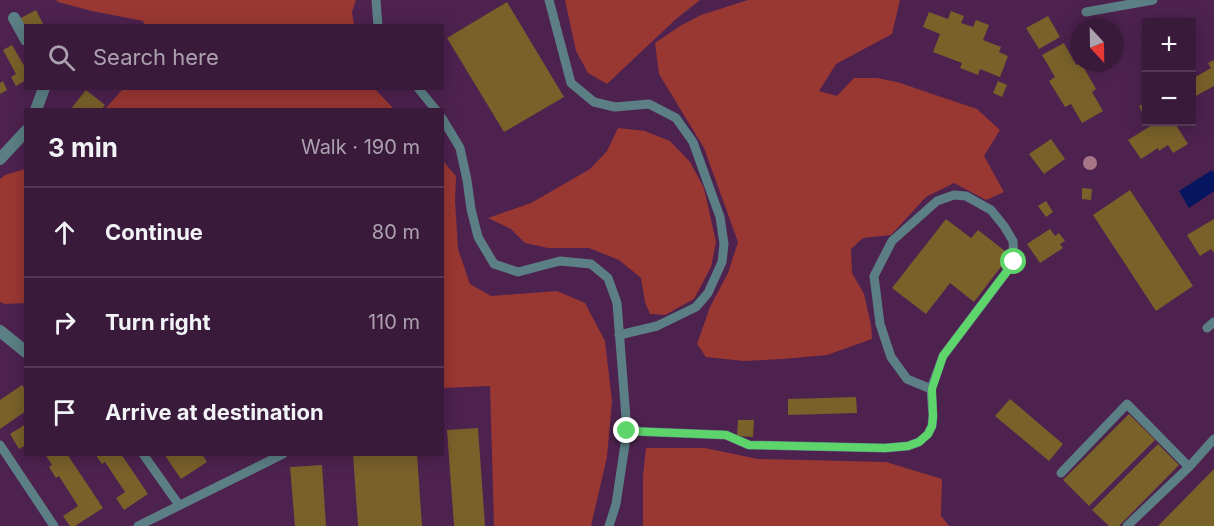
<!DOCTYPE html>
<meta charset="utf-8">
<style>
body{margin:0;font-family:Inter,sans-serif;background:#412342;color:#f1f3f6}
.controls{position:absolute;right:18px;top:18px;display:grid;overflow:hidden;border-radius:0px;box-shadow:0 3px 15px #0003}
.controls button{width:54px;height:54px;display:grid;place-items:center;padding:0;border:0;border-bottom:2px solid #543855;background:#3a1a3b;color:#f1f3f6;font:30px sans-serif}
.compass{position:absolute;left:1070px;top:18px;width:54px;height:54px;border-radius:50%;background:#3a1a3b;box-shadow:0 3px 15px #0003;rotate:158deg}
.stop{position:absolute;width:18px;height:18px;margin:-14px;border:4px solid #5ed56b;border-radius:50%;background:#fff}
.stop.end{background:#5ed56b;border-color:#fff;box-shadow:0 2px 6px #0008}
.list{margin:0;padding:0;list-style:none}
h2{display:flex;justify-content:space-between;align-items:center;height:78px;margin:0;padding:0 24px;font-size:26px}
h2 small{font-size:20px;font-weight:400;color:#aba1af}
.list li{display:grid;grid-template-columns:39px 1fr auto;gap:18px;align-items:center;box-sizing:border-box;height:90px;padding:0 24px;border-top:2px solid #543855}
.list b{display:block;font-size:22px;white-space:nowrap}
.list em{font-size:20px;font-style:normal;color:#aba1af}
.icon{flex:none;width:33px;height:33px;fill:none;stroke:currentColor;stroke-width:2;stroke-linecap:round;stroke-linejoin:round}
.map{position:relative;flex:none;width:1214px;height:526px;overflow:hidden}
.search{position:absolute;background:#3a1a3b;box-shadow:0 3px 15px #0003;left:24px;top:24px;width:420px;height:66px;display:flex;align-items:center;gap:15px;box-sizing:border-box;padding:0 21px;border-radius:0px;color:#aba1af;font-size:22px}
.panel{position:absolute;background:#3a1a3b;box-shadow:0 3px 15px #0003;left:24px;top:108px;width:420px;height:348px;border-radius:0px}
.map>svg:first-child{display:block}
.forest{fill:#993733}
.water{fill:#051560}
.building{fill:#79612a}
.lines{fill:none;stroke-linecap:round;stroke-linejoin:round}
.lane{stroke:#5b7f84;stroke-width:9}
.street{stroke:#5b7f84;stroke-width:12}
.tree{fill:#a77586}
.route{stroke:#5ed56b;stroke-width:8}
</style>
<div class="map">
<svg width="1214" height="526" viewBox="0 0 1214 526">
<rect width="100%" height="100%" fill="#4d224f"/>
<!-- forest -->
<path class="forest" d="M56,0H356L352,12L354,25L145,26L143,21L92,11L58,2Z
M565,0H700L676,19L607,84L588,73L576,51Z
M748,0H900L892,34L836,64L819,91L837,96L854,78H877L897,82L977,109L1000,130L984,156L1004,192L986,200L954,183L926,197L891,235L863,238L851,249L852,273L864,294L871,325L872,339L827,355L783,359L744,361L706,357L697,344L710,307L728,273L738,242L704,148L659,74L655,43L680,26L701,15Z
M123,89H375L394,109H105Z
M618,128L645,131L670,141L690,162L704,188L716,242L711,267L694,299L665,315L650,314L645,302L641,278L619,260L589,248H548L525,243L511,229L488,218L531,203L590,169L607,151Z
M443,161L456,176L455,200L458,249L470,284L491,296L557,291L585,303L605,341L612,401L607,457L591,526H494L490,386L443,388Z
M25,169V303L5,304L0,302V179L5,175Z
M646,448H705L758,459L886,462L942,479L941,516L949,526H643V476Z"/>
<!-- water -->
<path class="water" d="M1212,170L1214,173V191L1189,208L1179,191Z"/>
<!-- building -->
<path class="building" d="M507,2L564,97L504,132L447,38Z
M36,10L44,26H26V31L19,19Z
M951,11L964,16L961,23L973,27L976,20L989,25L983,40L1001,47L999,52L1008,56L1000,77L980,69L978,75L960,68L962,63L933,52L940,34L923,27L929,12L948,19Z
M1048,16L1060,37L1039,49L1026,28Z
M1064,43L1076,65L1081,63L1096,89L1092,92L1103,111L1082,123L1071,104L1065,107L1049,81L1055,77L1042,55Z
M12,45L26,69V80L16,86L11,77L16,74L3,50Z
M1214,60V86L1192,98V79L1211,68L1208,63Z
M3,81L7,90L0,94V83Z
M998,81L1007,85L1002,97L993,93Z
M86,90L105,105L101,110H70Z
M1146,103V120L1139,106Z
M1157,122H1174L1188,144L1173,153L1168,145L1159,151L1158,148L1141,159L1128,140Z
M1051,139L1065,159L1044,174L1029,154Z
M1082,188L1092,189L1091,200L1082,199Z
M1130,190L1193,286L1156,311L1093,215Z
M1046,201L1053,212L1046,217L1038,206Z
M946,219L971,238L978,230L1010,255L974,302L950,283L926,314L892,288Z
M1214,219V253L1211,249L1200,256L1187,235Z
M1050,229L1055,236L1059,233L1065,241L1060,244L1063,248L1040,263L1027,244Z
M22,385L26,390V411L0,429V400Z
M856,397L857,413L788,415V399Z
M1010,399L1063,444L1049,461L995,416Z
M1129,414L1155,440L1089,506L1063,480Z
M738,420H754L753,437L737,436Z
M26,424V445L19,449L10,434Z
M478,428L485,526H454L447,430Z
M1158,444L1179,465L1119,526H1109L1092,510Z
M45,454H67L103,508L75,526H70L63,516L78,506L59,476L56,478L49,467L52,465Z
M95,454H121L148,494L124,510L116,498L125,492L105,462L102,464Z
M164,454H202L207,462L181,479Z
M353,454H417L422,526H358Z
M322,465L326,526H295L290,467Z
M1214,469V526H1158Z"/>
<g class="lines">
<!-- lane -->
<path class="lane" d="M376,0L378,26
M549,0L571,83L594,102L615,107L649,104L676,118L693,142L720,217L724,244L722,262L708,293L696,307L657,326L619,335
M1086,12L1153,0
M418,88L436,110
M442,118L460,148L467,180L471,209L478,237L494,264L518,272L560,261L591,264L608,278L617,303L627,431L616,504L609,526
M1207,328L1214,322
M627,431L726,435L749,445L885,448L908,446L919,442L928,434L932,426L933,416L931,389L943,356L1014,262L1013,241L1004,226L991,210L966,196L954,195L937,201L892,241L874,276L880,324L891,357L907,379L931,389
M0,445L54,526
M143,454L179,505
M1061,473L1127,404L1189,467
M138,526L283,454
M1127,526L1189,467L1214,439"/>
<!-- street -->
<path class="street" d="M14,18L26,40
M36,110L44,88
M0,159L26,131
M0,331L26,352"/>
</g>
<!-- trees -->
<circle class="tree" cx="1090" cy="163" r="7"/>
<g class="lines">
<!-- route -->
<path class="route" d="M627,431L726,435L749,445L885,448L908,446L919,442L928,434L932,426L933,416L932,389L943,356L1014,262"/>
</g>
</svg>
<div class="controls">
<button>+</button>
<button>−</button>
</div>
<svg class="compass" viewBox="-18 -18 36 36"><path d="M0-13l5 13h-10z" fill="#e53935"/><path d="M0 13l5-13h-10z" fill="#aba1af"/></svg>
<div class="stop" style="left:1014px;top:262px"></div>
<div class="stop end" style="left:627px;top:431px"></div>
<div class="search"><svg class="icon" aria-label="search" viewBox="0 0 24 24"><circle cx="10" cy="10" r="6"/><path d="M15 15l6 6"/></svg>Search here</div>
<section class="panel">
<h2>3 min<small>Walk · 190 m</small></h2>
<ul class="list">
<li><svg class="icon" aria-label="ahead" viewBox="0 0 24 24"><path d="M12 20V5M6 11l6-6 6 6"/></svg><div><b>Continue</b></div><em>80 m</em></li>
<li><svg class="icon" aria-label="right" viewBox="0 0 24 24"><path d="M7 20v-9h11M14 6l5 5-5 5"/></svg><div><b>Turn right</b></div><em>110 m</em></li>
<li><svg class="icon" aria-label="arrive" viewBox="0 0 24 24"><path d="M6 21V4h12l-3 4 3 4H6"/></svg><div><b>Arrive at destination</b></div></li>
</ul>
</section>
</div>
